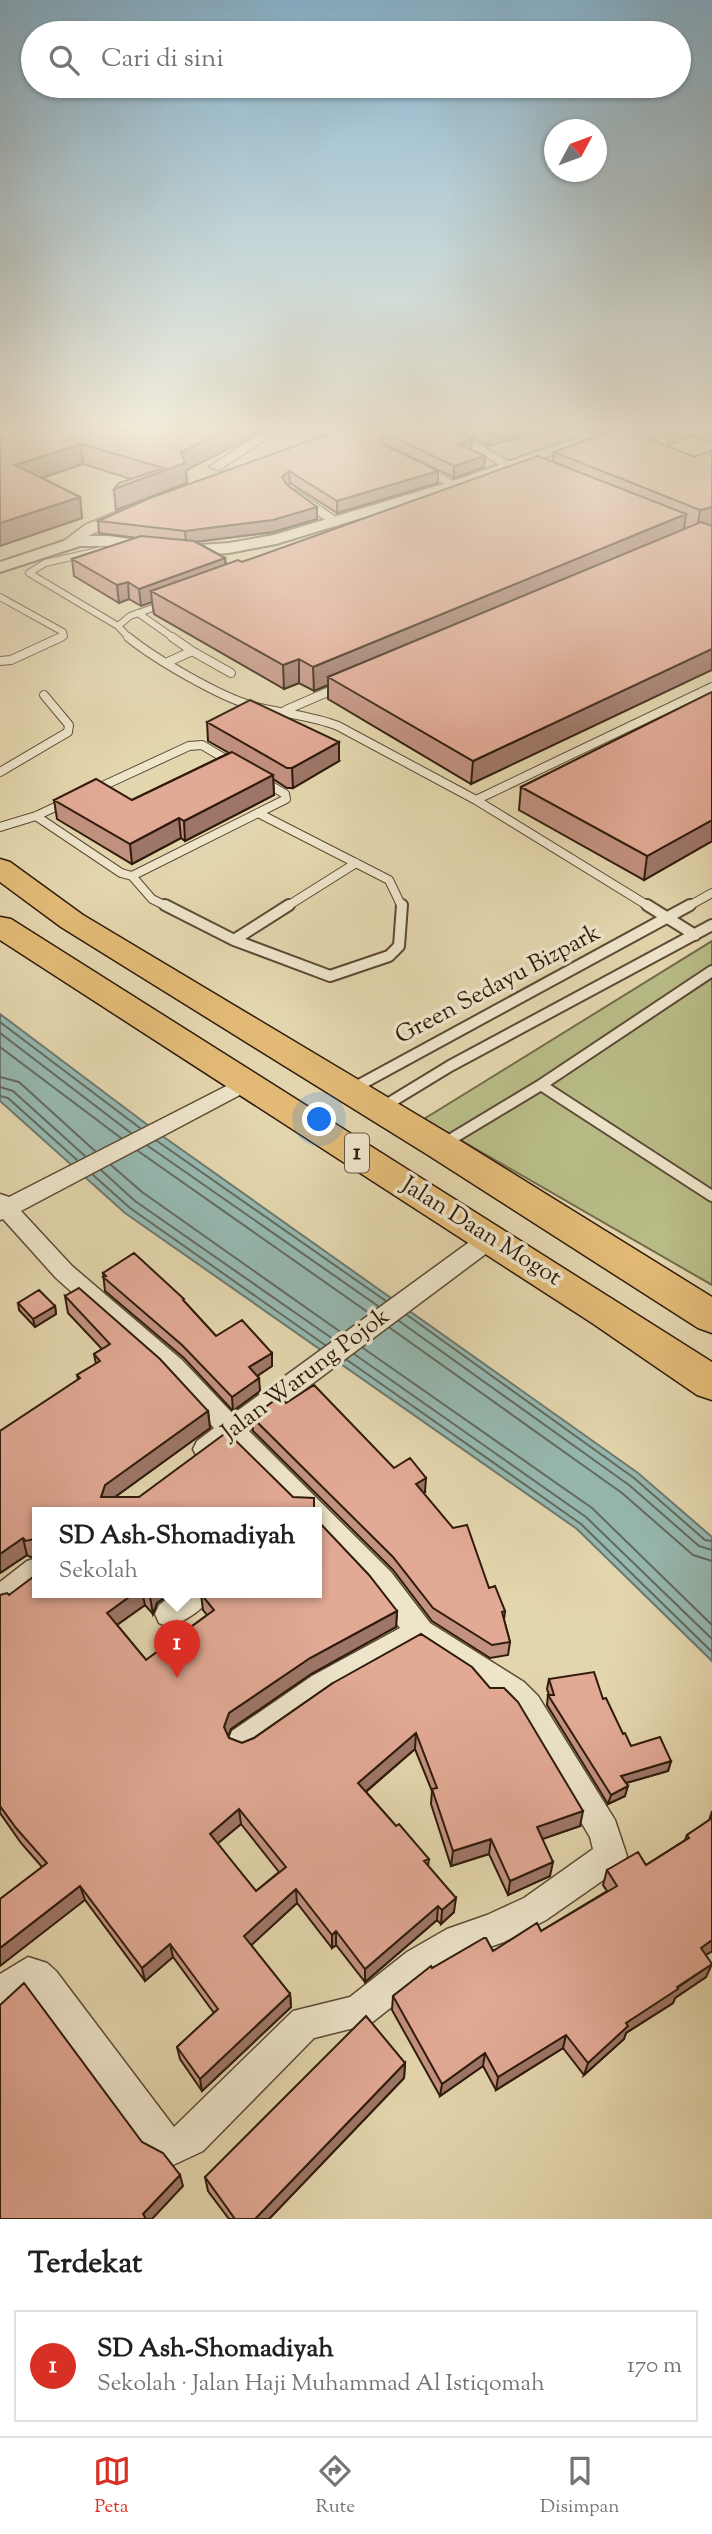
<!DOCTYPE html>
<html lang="id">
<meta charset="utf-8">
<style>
body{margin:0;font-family:"Sorts Mill Goudy",serif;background:#f6f6f6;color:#202124}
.compass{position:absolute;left:544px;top:119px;width:63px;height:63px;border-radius:50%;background:#fff;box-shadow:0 2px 5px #0004;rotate:49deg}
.you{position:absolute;left:320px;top:1120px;width:24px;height:24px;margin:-18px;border:5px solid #fff;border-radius:50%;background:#1a73e8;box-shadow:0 0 0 10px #1a73e833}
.badge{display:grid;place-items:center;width:46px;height:46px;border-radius:50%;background:#d93025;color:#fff;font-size:23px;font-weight:700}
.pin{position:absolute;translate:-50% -58px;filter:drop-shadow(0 2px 4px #0008)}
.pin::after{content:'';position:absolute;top:37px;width:24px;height:21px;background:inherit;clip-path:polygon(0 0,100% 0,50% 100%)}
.popup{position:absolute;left:32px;top:1507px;width:290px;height:91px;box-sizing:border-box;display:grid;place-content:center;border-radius:0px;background:#fff;filter:drop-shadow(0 2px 5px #0005);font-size:23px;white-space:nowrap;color:#757577}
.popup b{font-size:26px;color:#202124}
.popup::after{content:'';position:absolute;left:50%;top:100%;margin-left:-14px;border:14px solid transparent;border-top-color:#fff}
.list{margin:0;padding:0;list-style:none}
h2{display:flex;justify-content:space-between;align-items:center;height:91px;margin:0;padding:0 28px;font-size:30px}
h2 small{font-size:23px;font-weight:400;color:#757577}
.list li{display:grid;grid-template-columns:46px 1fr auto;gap:21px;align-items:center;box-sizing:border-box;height:112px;margin:0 14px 14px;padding:0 14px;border:2px solid #e0e0e0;border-radius:0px}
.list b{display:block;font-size:26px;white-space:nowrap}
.list p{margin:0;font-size:23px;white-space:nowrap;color:#757577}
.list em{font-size:23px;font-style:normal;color:#757577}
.icon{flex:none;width:38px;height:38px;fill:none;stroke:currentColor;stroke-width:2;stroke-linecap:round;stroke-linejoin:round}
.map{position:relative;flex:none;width:712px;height:2219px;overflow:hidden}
.search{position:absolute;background:#fff;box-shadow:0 2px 5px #0004;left:21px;right:21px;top:21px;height:77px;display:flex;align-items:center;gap:18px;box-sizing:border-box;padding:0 24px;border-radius:38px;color:#757577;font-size:26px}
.sheet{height:217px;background:#fff}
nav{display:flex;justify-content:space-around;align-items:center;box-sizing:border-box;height:98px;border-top:2px solid #e0e0e0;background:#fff;font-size:19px;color:#757577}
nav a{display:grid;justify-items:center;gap:4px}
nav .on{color:#d93025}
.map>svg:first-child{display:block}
.green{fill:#b8bc87;stroke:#746c49;stroke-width:2}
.water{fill:#96b8b0;stroke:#6d796e;stroke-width:2}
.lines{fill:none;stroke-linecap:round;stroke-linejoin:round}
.shore{stroke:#626a5e;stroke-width:2}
.service-far2-casing{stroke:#5c4a34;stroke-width:8}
.service-far1-casing{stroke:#5c4a34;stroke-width:10}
.service-casing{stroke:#5c4a34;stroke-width:14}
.minor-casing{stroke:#5c4a34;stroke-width:3}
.tertiary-casing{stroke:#5c4a34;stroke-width:4}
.trunk-casing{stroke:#2f1b0b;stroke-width:3}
.service-far2{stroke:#ede4ca;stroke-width:6}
.service-far1{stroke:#ede4ca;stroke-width:8}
.service{stroke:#ede4ca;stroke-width:10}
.minor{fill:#ede4ca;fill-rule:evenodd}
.tertiary{fill:#ede4ca;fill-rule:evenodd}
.trunk{fill:#e2ba76;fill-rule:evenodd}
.wall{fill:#c29180;stroke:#2f1b0b;stroke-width:2;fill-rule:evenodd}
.shaded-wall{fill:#9e7668;stroke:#2f1b0b;stroke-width:2}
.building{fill:#e2a995;stroke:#2f1b0b;stroke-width:2;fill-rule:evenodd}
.labels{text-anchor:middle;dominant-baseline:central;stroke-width:7;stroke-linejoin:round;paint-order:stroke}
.shield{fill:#ede4ca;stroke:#685744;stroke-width:2}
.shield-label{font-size:23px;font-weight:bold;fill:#2f1b0b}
.street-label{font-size:24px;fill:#2f1b0b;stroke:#ede4ca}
</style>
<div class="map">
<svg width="712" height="2219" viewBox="0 0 712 2219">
<rect width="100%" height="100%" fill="#e3d5ad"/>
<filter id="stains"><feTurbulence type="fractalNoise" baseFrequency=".00286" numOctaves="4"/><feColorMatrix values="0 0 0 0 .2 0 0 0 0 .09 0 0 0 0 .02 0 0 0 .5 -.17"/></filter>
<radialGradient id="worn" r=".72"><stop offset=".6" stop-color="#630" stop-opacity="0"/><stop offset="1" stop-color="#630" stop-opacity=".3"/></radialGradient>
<!-- green -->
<path class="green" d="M712,941V1285L424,1119Z"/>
<!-- water -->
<path class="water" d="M0,1014L161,1135L638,1473L712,1537V1661L577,1529L125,1213L0,1101Z"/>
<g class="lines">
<!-- shore -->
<path class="shore" d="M0,1022L140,1128
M0,1033L131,1133
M0,1047L121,1138
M0,1077L19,1082L95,1151
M0,1087L13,1091L85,1156
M0,1096L8,1098L77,1160
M157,1141L386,1301
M148,1146L378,1306
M138,1151L369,1313
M111,1165L142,1192L342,1333
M101,1170L135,1201L333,1339
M93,1175L130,1208L325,1345
M407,1315L634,1478L705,1540L712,1541
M399,1321L629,1485L699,1546L712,1550
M390,1328L622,1493L693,1555L712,1561
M363,1348L592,1508L712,1625
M354,1354L586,1517L712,1639
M347,1360L581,1524L712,1652"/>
<!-- service-far2 casing -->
<g class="service-far2-casing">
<path id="service-far2" d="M426,471L455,485
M102,550L45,563L29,573L118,626
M0,597L63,632L64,636L58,639
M138,613L175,639
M130,639L118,626L130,616L164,604"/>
</g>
<!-- service-far1 casing -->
<g class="service-far1-casing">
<path id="service-far1" d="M128,637C155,659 220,697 253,706C282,714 310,715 338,726L476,800L650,907
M192,651L231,673
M0,661L11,660L61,637
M168,662L192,651L172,637
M286,710L339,687
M0,772L68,732L69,725L44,695
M94,790L189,746L202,745L234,764
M476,800L712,687
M258,813L389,880L402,907
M36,816L121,873L132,876L286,799L285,794L263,781
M0,827L36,816L66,802
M132,876L152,899L168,907
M286,907L356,863
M687,907L712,893"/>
</g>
<!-- service casing -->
<g class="service-casing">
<path id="service" d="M165,905L234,940L330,976L389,956L399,946L402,905
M647,905L695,935
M234,940L289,905
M541,1085L712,971
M352,1089L690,905
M381,1108L450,1066L712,925
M443,1144L541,1085L712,1196"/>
</g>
<!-- minor casing -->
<g class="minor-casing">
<path id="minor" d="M272,426H286L219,470L209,467Z
M432,426H446L517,466L507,469Z
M565,426H580L601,437L591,439Z
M294,490L298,491L343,522L337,526L333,525L290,497V491Z
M123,509L127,510V516L67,547L61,543L85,525Z
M246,1076L253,1078L256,1083L253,1088L21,1211L72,1266L182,1360L233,1414L483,1232L491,1230L499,1232L502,1238L499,1244L249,1431L391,1572L430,1623L524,1682L538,1696L615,1820L627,1856L622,1867L546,1920L504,1942L467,1955L431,1976L370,2024L314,2038L203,2151L173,2165L148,2152L30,1993L0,2012V1974L28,1957L47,1963L56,1971L174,2127L293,2011L350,1997L407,1952L447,1929L487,1915L524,1898L593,1849L590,1837L518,1716L504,1702L420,1647L332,1696L254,1751L243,1756L232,1751L228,1741L232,1731L312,1676L400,1628L371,1590L317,1532V1512H296L230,1445L206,1460L197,1457L193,1449L197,1441L214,1428L164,1374L56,1278L3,1219L0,1220V1194L9,1197Z
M37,1558V1586L10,1607L0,1611V1582L27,1561Z
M177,1592H214C207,1608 185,1621 169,1627L159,1623L155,1614L159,1605Z"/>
</g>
<!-- tertiary casing -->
<g class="tertiary-casing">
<path id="tertiary" d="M611,426H632L460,488L276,544L229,553L186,556L108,546H80L0,572V562L79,536H108L186,546L229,543L274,535L450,482Z"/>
</g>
<!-- trunk casing -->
<g class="trunk-casing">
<path id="trunk" d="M0,859L10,862L83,915L454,1137L712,1297V1333L698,1328L428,1155L61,927L0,882Z
M0,917L11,919L712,1362V1400L697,1395L592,1323L0,940Z"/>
</g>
<!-- service-far2 -->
<use href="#service-far2" class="service-far2"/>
<!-- service-far1 -->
<use href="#service-far1" class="service-far1"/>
<!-- service -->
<use href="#service" class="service"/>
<!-- minor -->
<use href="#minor" class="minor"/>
<!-- tertiary -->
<use href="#tertiary" class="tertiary"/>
<!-- trunk -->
<use href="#trunk" class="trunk"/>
</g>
<!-- wall -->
<path class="wall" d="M0,426H268L244,441L186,470L187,483L116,510L114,489L131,479L83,464L42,478L80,497L82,518L0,546Z
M351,426L472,440L471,450L485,456L484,467L454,478L389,446H386L438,471V483L337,513L290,483L287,485L317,507V519L273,532L196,542L225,558L226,565L242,562L553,462L554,452L694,457L712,526L471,784L328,699V685L314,691L299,683L284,689L154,614L152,602L141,606L129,599L119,603L74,576L72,559L137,538L99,533L98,521Z
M451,426H533L532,433L488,446Z
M663,426H712V443L691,436L669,445Z
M712,692V841L644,880L519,810L521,787Z
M207,722L339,761L293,788H287L273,779L274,795L185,841L181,838L132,864L57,819L54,800H132L229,753L208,741Z
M103,1273L185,1302L216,1336L272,1353V1366L257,1376L260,1391L233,1411L184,1358L105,1291Z
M65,1296L208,1411L210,1428L115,1497H293L37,1512V1558L36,1556L30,1557L27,1555L0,1573L78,1379L77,1375L96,1364L94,1354L102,1349L68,1313Z
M18,1303L55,1306L56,1314L35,1327L19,1310Z
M286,1403L394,1468L425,1492L423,1493L505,1611L504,1620L510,1642L508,1655L490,1658L432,1621L393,1570L253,1431L252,1417Z
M37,1592H173L157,1603L153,1614L145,1605L117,1625L146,1660L207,1615L203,1610L201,1594L397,1611L396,1627L311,1674L231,1729L228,1736L229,1738L242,1743L254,1738L333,1683L580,1826L542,1839L550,1876L508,1895L489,1854L451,1866L431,1804L432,1791L415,1749L366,1792L396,1826L429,1859L428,1866L454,1912L441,1924L437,1920L365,1982L336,1945L332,1948L297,1903L251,1945L290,1994L291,2007L202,2091L180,2059L177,2047L214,2013L173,1957L145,1981L85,1900L42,1867L21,1843L0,1813V1595ZM241,1824L279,1872L256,1891L217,1844Z
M549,1679L603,1699L623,1734L631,1746L671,1761L668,1771L626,1783L625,1796L608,1804L547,1705L548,1695H549L547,1689Z
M712,1811V1951L706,1955V1977L675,1998L673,2003L626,2033L624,2039L584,2075L563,2048L496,2090L483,2066L440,2096L392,2010L393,1996L432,1968L493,1951L541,1931L607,1891L603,1885L607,1870L646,1865L685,1840L687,1835L709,1821Z
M405,2063L404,2078L269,2219H229L208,2191L205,2177Z"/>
<!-- shaded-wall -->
<path class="shaded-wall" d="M233,426H268L244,441L186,470L187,483L116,510L114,489L181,464V452Z
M518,426H533L532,433L488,446V435Z
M671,426H693L691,436L669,445Z
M472,440L471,451L457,444Z
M81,444L83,464L18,485L15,465Z
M485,456L484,467L454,478V466Z
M289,471L290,483L282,489V477Z
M438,471V483L337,513V501Z
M80,497L82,518L0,546V523Z
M317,507V519L273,532L186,543L185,531Z
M712,507V526L697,530L700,510Z
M686,514L683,536L328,677V685L314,691L313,667Z
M225,558L226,575L151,591L152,602L141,606L139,589Z
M128,582L129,599L119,603L117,585Z
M712,649V670L471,784L473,761Z
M299,659V683L284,689L283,665Z
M339,742V761L293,788L292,768Z
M273,775L274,795L185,841L184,821Z
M179,818L181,838L132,864L130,844Z
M712,820V841L644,880L647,856Z
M55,1306L56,1314L35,1327L33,1319Z
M272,1353V1366L250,1381L249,1367Z
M259,1378L260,1391L233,1411L232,1397Z
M208,1411L210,1428L108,1502L101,1497L105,1485Z
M426,1478L425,1492L415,1498L416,1484Z
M23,1538L27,1555L0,1573V1554Z
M136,1592H142L145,1605L111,1629L107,1613Z
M152,1592H173L157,1603L153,1614L150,1597Z
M397,1611L396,1627L311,1674L231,1729L226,1742L224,1727L229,1713L310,1658Z
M416,1733L415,1749L358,1798V1783Z
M671,1761L668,1771L619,1785L621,1776Z
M628,1786L625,1796L608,1804L611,1795Z
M239,1809L241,1824L212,1848L210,1834Z
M583,1811L580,1826L534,1842L537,1827Z
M491,1839L489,1854L451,1866L453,1851Z
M553,1862L550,1876L508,1895L510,1881Z
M80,1886L85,1900L0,1966V1948Z
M296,1889L297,1903L246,1950L244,1936Z
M456,1898L454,1912L441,1924L442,1910Z
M438,1906L437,1920L365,1982V1969Z
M336,1931V1945L332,1948V1935Z
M712,1940V1951L695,1962L701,1948Z
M170,1944L173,1957L145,1981L142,1968Z
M712,1964L706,1977L675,1998L673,2003L626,2033L624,2039L584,2075L588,2063L626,2023Z
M290,1994L291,2007L202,2091L200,2079Z
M566,2035L563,2048L496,2090L498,2077Z
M485,2053L483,2066L440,2096L442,2084Z
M405,2063L404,2078L269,2219H255Z
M180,2175L183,2186L152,2219H145L143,2214Z"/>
<!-- building -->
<path class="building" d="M0,426H233L181,452L185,463L114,489L119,483L164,468L81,444L15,465L80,497L0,523Z
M351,426H447L472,440L457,444L485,456L454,466L389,435H384L380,439L384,445L438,471L337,501L289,471L282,477L286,484L317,507L273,520L185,531L98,521L150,498Z
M472,426H518L488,435Z
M621,427L694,457L712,450V507L700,510L554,452Z
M538,456L686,514L313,667L299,659L283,665L151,591L238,560L242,562Z
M701,522L712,526V649L473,761L328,677Z
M141,536L194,541L225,558L139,589L128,582L117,585L72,559Z
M712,692V820L647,856L521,787Z
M250,700L339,742L292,768H287L207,722Z
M232,752L273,775L184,821L179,818L130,844L54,800L96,779L132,800Z
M134,1253L184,1299L183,1300L216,1336L242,1320L272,1353L249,1367L259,1378L232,1397L182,1345L103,1277L106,1276L103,1273Z
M79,1288L160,1359L208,1411L105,1485L101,1497H139L227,1432L293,1497L314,1498V1512H37V1554L35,1552L34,1539L26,1541L23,1538L0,1554V1431L80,1378L77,1375L100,1361L94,1354L110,1344L65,1296Z
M39,1290L55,1306L33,1319L18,1303Z
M314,1385L394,1468L410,1458L426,1478L416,1484L453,1528L467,1525L489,1588L495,1586L505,1611L502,1612L510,1642L492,1645L433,1608L393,1557L252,1417L279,1397L286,1403Z
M317,1520L369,1575L397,1611L310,1658L229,1713L224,1727L229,1738L242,1743L254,1738L333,1683L421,1634L472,1667L490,1688H504L518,1702L583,1811L537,1827L553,1862L510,1881L491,1839L453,1851L432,1789L437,1788L416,1733L358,1783L396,1826L399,1824L429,1859L424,1861L456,1898L442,1910L438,1906L365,1969L336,1931L332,1935L296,1889L244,1936L290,1994L200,2079L177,2047L218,2009L170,1944L142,1968L80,1886L0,1948V1899L47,1863L16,1828L0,1806V1595L7,1593L9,1595L37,1574V1592H136L107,1613L146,1660L214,1610L201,1594L202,1592H317ZM239,1809L286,1867L256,1891L210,1834Z
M145,1592H152L150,1597Z
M594,1672L603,1699L606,1698L623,1734L625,1733L631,1746L660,1737L671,1761L621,1776L628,1786L611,1795L548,1695H554L549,1679Z
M712,1818V1940L701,1948L712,1964L677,1987L678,1989L626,2023L628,2026L588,2063L566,2035L498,2077L485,2053L442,2084L393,1996L431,1966L432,1968L484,1938H486L493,1951L537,1923L541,1931L617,1886L607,1870L638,1852L646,1865L689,1838L687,1835Z
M24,1983L142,2142L163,2153L180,2175L143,2214L146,2219H0V2005Z
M366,2016L405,2063L255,2219H235L205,2177Z"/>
<!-- sky -->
<linearGradient id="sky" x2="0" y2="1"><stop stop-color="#87b6d2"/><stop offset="0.58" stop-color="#f2ecda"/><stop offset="1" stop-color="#f2ecda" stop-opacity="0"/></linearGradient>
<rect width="712" height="737" fill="url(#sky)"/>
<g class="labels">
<!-- shield labels -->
<rect class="shield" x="345" y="1133.5" width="24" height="39" rx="5"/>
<g class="shield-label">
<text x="357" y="1153">1</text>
</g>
<!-- street labels -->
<g class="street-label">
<text transform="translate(498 985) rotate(-28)">Green Sedayu Bizpark</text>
<text transform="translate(481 1232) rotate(32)">Jalan Daan Mogot</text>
<text transform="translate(306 1375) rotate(-37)">Jalan Warung Pojok</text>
</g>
</g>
<rect width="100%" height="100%" filter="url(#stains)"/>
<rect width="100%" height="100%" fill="url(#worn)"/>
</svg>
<svg class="compass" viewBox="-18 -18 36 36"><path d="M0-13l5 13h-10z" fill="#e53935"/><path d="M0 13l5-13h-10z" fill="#757577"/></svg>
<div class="you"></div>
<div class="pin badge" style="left:177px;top:1678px">1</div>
<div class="popup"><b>SD Ash-Shomadiyah</b>Sekolah</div>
<div class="search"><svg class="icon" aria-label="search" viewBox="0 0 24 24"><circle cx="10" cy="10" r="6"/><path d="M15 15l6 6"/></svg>Cari di sini</div>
</div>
<section class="sheet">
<h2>Terdekat<small></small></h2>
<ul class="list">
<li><span class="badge">1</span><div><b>SD Ash-Shomadiyah</b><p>Sekolah · Jalan Haji Muhammad Al Istiqomah</p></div><em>170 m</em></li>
</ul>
</section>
<nav>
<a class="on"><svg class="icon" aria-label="map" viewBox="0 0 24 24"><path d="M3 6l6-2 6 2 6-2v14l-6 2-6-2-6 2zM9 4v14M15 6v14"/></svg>Peta</a>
<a><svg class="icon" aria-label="directions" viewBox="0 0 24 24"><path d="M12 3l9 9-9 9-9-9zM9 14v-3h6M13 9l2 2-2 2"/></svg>Rute</a>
<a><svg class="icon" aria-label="saved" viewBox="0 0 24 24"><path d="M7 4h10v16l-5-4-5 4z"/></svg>Disimpan</a>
</nav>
